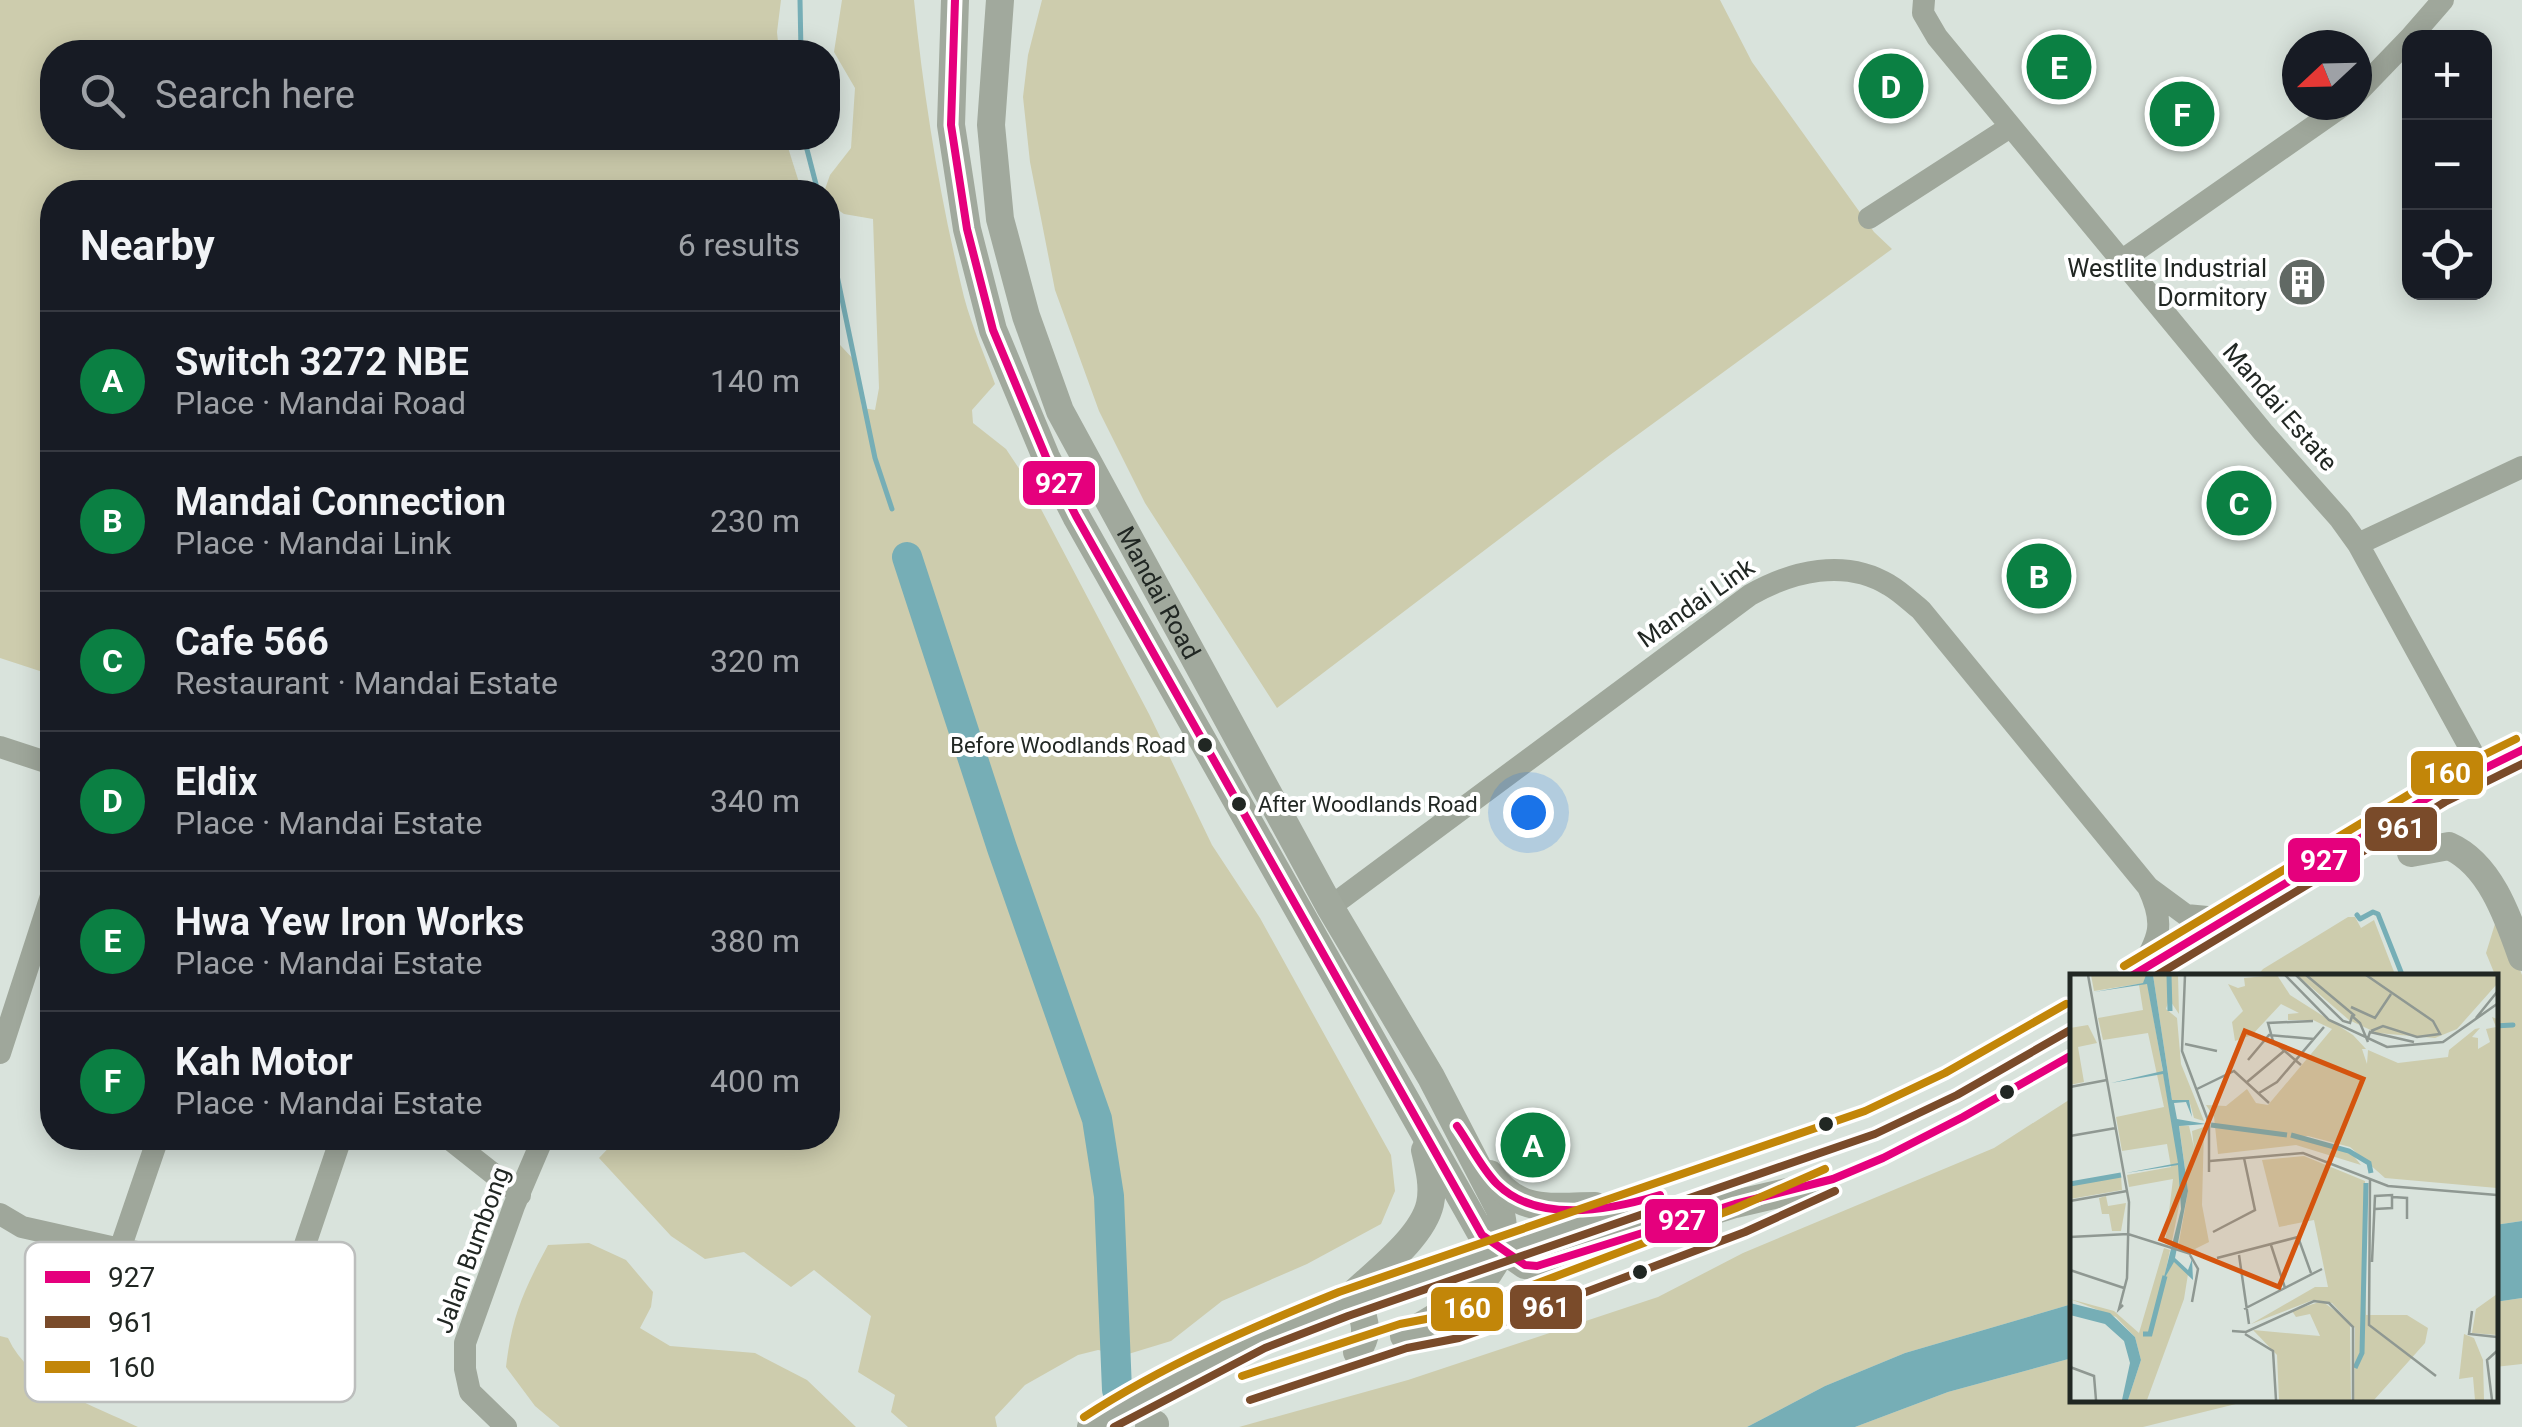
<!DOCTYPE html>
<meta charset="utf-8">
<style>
body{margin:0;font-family:Roboto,sans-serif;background:#242831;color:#f1f3f6}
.controls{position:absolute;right:30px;top:30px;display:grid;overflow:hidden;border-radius:20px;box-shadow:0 5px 25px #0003}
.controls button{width:90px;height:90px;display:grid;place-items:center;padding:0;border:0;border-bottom:2px solid #363941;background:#171b24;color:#f1f3f6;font:50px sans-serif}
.compass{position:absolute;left:2282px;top:30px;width:90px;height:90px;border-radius:50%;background:#171b24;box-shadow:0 5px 25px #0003;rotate:248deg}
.you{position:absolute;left:1528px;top:812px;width:35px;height:35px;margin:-25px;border:8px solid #fff;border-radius:50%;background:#1a73e8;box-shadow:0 0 0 15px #1a73e833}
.badge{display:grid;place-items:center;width:65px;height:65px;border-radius:50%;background:#0b8043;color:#fff;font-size:32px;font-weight:700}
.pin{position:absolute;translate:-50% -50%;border:5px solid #fff;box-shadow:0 2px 10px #0006}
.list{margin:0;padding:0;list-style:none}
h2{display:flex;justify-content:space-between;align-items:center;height:130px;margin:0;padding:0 40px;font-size:42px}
h2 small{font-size:32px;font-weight:400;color:#9ea1a6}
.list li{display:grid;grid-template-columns:65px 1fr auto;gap:30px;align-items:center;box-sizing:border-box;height:140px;padding:0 40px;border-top:2px solid #363941}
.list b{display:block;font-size:38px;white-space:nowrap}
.list p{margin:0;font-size:32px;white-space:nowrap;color:#9ea1a6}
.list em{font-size:32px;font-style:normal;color:#9ea1a6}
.icon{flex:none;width:55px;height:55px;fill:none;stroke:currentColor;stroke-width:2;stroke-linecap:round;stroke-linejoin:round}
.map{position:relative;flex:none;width:2522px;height:1427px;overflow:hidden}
.search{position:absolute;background:#171b24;box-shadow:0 5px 25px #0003;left:40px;top:40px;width:800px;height:110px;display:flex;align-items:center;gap:25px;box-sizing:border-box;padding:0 35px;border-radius:40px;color:#9ea1a6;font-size:38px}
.panel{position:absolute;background:#171b24;box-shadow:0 5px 25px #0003;left:40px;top:180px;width:800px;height:970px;border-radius:40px}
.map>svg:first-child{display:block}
.green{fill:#cdccad}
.water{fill:#76aeb6}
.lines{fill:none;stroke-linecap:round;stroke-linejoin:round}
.stream{stroke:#76aeb6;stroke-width:5}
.river{stroke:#76aeb6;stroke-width:30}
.minor{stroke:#9fa79b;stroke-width:22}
.major{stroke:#a1a99d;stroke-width:28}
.bus-1-casing{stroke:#fff;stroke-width:15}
.bus-2-casing{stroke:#fff;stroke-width:15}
.bus-3-casing{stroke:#fff;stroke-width:15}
.bus-1{stroke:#e5007d;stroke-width:8}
.bus-2{stroke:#7a4b2a;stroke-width:8}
.bus-3{stroke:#c28609;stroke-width:8}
.bus-dot{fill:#212723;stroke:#fff;stroke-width:4}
.labels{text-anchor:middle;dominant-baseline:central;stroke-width:8;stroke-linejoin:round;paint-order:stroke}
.bus-label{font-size:22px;fill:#212723;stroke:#fff;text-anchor:end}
.poi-label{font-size:25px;fill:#212723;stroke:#fff;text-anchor:end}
.street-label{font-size:25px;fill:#212723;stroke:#fff}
.inset-river{fill:none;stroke:#76aeb6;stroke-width:5}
.inset-road{fill:none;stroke:#8f9892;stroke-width:2.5}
.view{fill:#d4540e;fill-opacity:0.15;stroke:#d4540e;stroke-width:5}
.inset-edge{fill:none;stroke:#212723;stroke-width:5}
.key{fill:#fff;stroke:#bcbebd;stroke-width:2.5}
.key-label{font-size:28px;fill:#212723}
.line-badge{stroke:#fff;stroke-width:4}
.badge-label{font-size:28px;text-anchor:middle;font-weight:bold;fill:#fff}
</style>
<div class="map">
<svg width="2522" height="1427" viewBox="0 0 2522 1427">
<rect width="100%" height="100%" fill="#d9e3dc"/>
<!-- green -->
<path class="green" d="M0,0H781L777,32L779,52H52V138H785L802,192H52V675L0,658Z
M842,0H914C924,100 940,199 964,297C972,327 985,356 995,384L972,410L973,423L1006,449L1022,473L1149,714L1212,845L1260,918L1391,1155L1395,1191L1381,1224L1307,1264L1222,1301L1171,1341L1125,1355L1098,1350L1078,1355L1025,1385L995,1417L997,1427H908L891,1412L895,1395L858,1372L871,1316L814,1270L791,1287L744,1252L705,1259L671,1236L599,1158L618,1138H828V332L855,361L862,408L875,410L879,388L873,219L844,214L828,203V192H824L830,175L851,148L855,88L834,52Z
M1042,0H1720L1752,62L1874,232L1892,249L1610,455L1277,708L1145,503L1099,411L1055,290L1030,162L1023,97L1028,55Z
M2348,917H2355L2361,928L2374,920L2396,977H2256L2263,969Z
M2502,923L2522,975V1221L2495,1225L2494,998L2500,987L2486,953L2495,924Z
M2072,1098V1304L1905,1353L1825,1386L1747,1427H1239L1408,1380L1658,1297L1743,1253L1994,1148Z
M589,1243L626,1260L653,1292L651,1307L640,1328L670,1346L755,1353L807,1380L856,1427H560L535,1406L506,1367C512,1315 524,1290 548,1245Z
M2522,1298V1364L2495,1367V1302Z
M0,1336L8,1338C30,1386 93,1405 138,1427H0Z
M2072,1358V1400H2252L2143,1427H1855L1948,1392Z"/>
<!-- water -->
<path class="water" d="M2522,1221V1298L2495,1302V1225Z
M2072,1304V1358L1948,1392L1855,1427H1747L1825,1386L1905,1353Z"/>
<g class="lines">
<!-- stream -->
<path class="stream" d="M800,0L801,52
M804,138L818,192
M828,232L875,458L892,509
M2357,915L2360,919L2373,912L2378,914L2403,977
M2494,1026L2513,1025"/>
<!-- river -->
<path class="river" d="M907,557L1002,848L1097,1119L1109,1196L1117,1390"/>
<!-- minor -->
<path class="minor" d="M1924,0L1923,13L1937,37L2263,432L2340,519L2358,544L2482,770
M2410,38L2443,0
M2357,93L2410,38
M1869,218L2010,127
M2121,261L2344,105
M2358,544L2522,467
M0,747L52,764
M1330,907L1750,595C1792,571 1845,558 1889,585C1901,592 1911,602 1921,610L2148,887L2186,915L2228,919
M2139,971C2159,938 2166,925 2148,887
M0,1053L52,893
M448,1138L520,1195
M0,1214L22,1227L120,1249L293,1278
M120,1249L158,1138
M266,1360L341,1138
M506,1427L470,1392L465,1369V1343L514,1206L543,1138"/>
<!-- major -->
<g class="major">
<path d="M955,0L951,125L967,229L993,330L1046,457L1076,516L1482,1235L1525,1265L1537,1266L1735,1204L1809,1187"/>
<path id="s1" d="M1000,0L991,125L1000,219L1026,316L1060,411L1330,907L1431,1077L1500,1210C1518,1276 1450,1308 1404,1336"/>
<path d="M2411,853L2449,846C2490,864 2508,917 2522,957"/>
<path d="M1490,1174C1520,1215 1550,1206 1595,1206"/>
<path d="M1348,1299C1373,1274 1422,1239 1430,1204C1434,1186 1429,1167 1425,1150"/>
<path d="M1336,1307L1350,1306L1361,1311C1367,1328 1367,1337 1357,1352"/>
<path d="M1091,1427C1126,1401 1166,1384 1204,1365C1338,1299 1482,1253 1624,1206"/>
<path d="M1149,1427L1155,1424"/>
</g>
<!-- bus-1 casing -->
<g class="bus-1-casing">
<path id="bus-1" d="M955,0L951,125L967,229L993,330L1046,457L1076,516L1482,1235L1525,1265L1537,1266L1735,1204L1833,1179L1883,1158L1963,1117L2072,1055
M2130,977L2439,791L2522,750
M1457,1126C1470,1144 1481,1168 1497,1184C1538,1224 1611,1210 1660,1195"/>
</g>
<!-- bus-2 casing -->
<g class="bus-2-casing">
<path id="bus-2" d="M2154,977L2445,802L2522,764
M1250,1400L1407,1348L1459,1338L1533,1312L1745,1232L1835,1191
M1114,1427L1265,1348L1348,1316L1875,1134L1957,1095L2072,1029"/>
</g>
<!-- bus-3 casing -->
<g class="bus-3-casing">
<path id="bus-3" d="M2124,966L2433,780L2516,739
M1242,1376L1400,1324L1452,1314L1525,1288L1736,1208L1825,1169
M1084,1417C1164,1365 1252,1327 1339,1292L1865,1111L1945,1073L2066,1004"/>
</g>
<!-- bus-1 -->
<use href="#bus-1" class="bus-1"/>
<!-- bus-2 -->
<use href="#bus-2" class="bus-2"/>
<!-- bus-3 -->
<use href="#bus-3" class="bus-3"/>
</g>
<!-- icons -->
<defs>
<g id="building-disc" transform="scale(2.5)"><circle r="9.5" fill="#616964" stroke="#fff"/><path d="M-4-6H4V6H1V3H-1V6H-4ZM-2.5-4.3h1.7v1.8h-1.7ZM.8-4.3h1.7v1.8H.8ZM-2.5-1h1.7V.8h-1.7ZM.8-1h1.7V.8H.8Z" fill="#fff"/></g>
</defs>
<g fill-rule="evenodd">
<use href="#building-disc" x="2302" y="282"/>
</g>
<!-- markers -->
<g class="bus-dot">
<circle cx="1205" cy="745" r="9"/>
<circle cx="1239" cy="804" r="9"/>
<circle cx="2007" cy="1092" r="9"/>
<circle cx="1826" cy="1124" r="9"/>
<circle cx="1640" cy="1272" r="9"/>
</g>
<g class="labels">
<!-- bus labels -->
<g class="bus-label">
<text x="1186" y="745">Before Woodlands Road</text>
<text x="1258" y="804" text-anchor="start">After Woodlands Road</text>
</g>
<!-- poi labels -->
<g class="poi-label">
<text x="2267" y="268">Westlite Industrial<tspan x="2267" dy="29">Dormitory</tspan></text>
</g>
<!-- street labels -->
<g class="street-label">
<text transform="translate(2280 407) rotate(49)">Mandai Estate</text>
<text stroke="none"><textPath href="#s1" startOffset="628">Mandai Road</textPath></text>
<text transform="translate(1696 603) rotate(-35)">Mandai Link</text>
<text transform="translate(472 1250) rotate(-70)">Jalan Bumbong</text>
</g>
</g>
<!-- overview -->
<g transform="translate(2070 974)">
<rect width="428" height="428" fill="#d9e3dc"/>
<path d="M21,1H76L113,212L101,272L95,270L103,205L59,213L57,201L101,193L97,170L52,177L46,143L94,133L78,59L33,66L28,44L73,36L69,11L74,9L24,17ZM83,1H108L109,40L99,25L96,35L107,44L111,90L134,147L124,144L119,126H102ZM207,1L220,21L283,61L296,75H292L297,90L298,76L328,89L378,83L379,76L405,55L410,54L402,63L408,64V75L420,68L416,55L426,53L422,43L427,45V214L315,204L280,173L238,162L231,163L282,180L291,191L226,171L148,180L144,143L136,131L156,132L177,115L186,129L198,131L262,55L243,46H218V40L229,39L211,30L182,61L165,67L162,48L173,37L158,10L168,14L175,12L174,4ZM227,1H427V10L387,55L365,64L307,59L279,46ZM18,51L27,69L8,73L14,108L0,111V54ZM109,151L119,152L124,174L122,157L134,153L132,231L139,268L125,275L133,280L108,274L118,217ZM234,182L295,207L296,341H337L358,354L355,369L304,426H284L285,354L262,329L243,326L181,350L245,313H258L244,246L209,253L192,186ZM51,202L52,216L0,225V211ZM36,222L38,232L56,229L51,257H42L39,240H32L29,224ZM94,274L100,276L94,305L104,287L118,300L114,325L77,426H58L71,386L65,363L46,343L0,325L44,337L69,359ZM427,320V361L402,359L406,335ZM252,327L280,348L281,426H209L207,381L183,356L250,362L240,340L226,343L222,337ZM394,360L404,364L413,386L414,426H405L403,403L389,405Z" fill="#cdccad"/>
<path d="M76,1H83L102,126H119L122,143L116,128L104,129L107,145L136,150L109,152L118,217L105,284L118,296L122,285L123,306L104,288L93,307L111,235L108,191L56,199L108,189L93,100L41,109L93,97L77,10L24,18L73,9ZM0,329L40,339L65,363L71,386L58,426H52L60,389L54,367L35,350L0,341Z" fill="#76aeb6"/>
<path class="inset-river" d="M99,1L100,37M141,151L217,161M221,161L279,177L299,189L301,199M0,210L51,201M73,360H80L95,302M285,394L292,379L296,209"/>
<path class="inset-road" d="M18,1L59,228L57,304L49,335L53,331M115,1L112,77L139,149V198M215,1L259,46L317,73L373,68L427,30M226,1L273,47L280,49L282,42L290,49L298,68M236,1L285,42M296,1L363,47L370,60L347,63L313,52L301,57M281,33L305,44L321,20M406,44L427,18M298,64L300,58L344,68M115,70L147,77M178,86L199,61L244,65M231,91L203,67L198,49L243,47M177,108L214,77M0,113L37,106M127,115L164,97L199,129M189,119L207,108L254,53M0,162L46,154M140,187L233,179L318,212L427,221M300,206L299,351L366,402M323,223L337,224V245M0,227L57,217M143,258L185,236L174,184M0,263L58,260L121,280M201,271L215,314M120,281L128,295L122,328M169,281L179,350M147,284L228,263L241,299M302,288L305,222L322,221V234L305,235M0,296L54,314M174,335L252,295M402,337L399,360L427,363M162,357L176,358L244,327L259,329L283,353V426M175,360L203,377L206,426M0,393L24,402L26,426M422,426L417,386L427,377"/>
<path class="view" d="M175,57L293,105L209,313L91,265Z"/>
<rect width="428" height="428" class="inset-edge"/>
</g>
<!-- legend -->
<rect x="25" y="1242" width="330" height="160" rx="15" class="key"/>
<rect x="45" y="1271" width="45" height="12" fill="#e5007d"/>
<rect x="45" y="1316" width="45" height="12" fill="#7a4b2a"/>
<rect x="45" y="1361" width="45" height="12" fill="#c28609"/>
<g class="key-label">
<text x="108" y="1287">927</text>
<text x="108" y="1332">961</text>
<text x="108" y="1377">160</text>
</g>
<g class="line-badge">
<rect x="1021" y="459" width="76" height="48" rx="10" fill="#e5007d"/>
<rect x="2409" y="749" width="76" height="48" rx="10" fill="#c28609"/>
<rect x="2363" y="805" width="76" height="48" rx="10" fill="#7a4b2a"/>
<rect x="2286" y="836" width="76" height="48" rx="10" fill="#e5007d"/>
<rect x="1643" y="1197" width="77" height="48" rx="10" fill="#e5007d"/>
<rect x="1508" y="1283" width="76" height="48" rx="10" fill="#7a4b2a"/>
<rect x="1429" y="1285" width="76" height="48" rx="10" fill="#c28609"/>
</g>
<g class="badge-label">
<text x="1059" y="493">927</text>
<text x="2447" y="783">160</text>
<text x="2401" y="838">961</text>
<text x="2324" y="870">927</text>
<text x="1682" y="1230">927</text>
<text x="1546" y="1317">961</text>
<text x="1467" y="1318">160</text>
</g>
</svg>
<div class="controls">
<button>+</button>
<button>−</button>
<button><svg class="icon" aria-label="locate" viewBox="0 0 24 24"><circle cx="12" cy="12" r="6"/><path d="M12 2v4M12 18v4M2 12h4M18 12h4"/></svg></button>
</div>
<svg class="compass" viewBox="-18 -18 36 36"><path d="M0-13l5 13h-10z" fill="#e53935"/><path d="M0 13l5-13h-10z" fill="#9ea1a6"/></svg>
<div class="you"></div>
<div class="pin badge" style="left:1533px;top:1145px">A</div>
<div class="pin badge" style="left:2039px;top:576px">B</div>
<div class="pin badge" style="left:2239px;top:503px">C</div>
<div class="pin badge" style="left:1891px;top:86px">D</div>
<div class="pin badge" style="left:2059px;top:67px">E</div>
<div class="pin badge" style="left:2182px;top:114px">F</div>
<div class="search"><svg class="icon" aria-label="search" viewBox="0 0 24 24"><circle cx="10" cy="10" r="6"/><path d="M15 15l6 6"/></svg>Search here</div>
<section class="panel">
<h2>Nearby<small>6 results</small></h2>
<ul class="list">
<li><span class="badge">A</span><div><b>Switch 3272 NBE</b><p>Place · Mandai Road</p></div><em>140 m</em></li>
<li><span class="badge">B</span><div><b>Mandai Connection</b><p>Place · Mandai Link</p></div><em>230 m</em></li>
<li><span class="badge">C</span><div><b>Cafe 566</b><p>Restaurant · Mandai Estate</p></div><em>320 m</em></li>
<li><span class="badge">D</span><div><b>Eldix</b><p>Place · Mandai Estate</p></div><em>340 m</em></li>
<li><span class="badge">E</span><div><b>Hwa Yew Iron Works</b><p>Place · Mandai Estate</p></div><em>380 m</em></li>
<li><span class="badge">F</span><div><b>Kah Motor</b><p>Place · Mandai Estate</p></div><em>400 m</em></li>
</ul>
</section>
</div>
